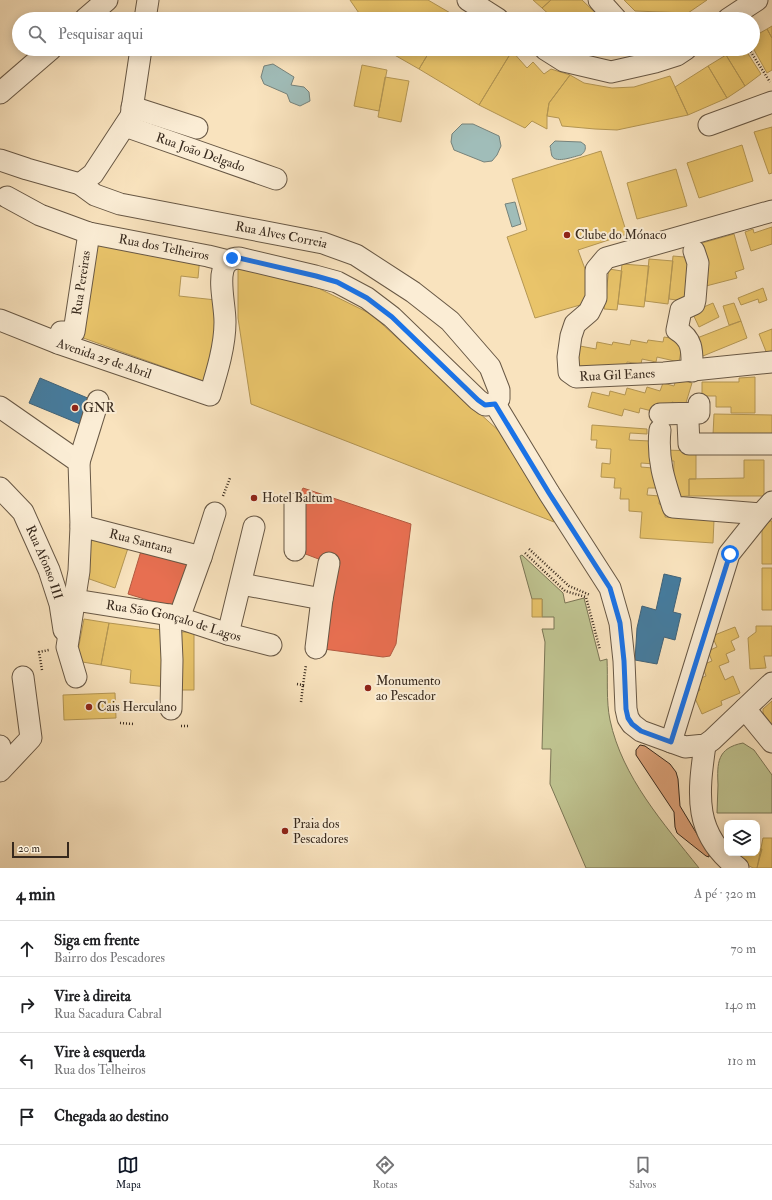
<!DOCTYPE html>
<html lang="pt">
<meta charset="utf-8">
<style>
body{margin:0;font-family:"IM FELL Double Pica",serif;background:#f6f6f6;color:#202124}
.controls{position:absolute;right:12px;bottom:12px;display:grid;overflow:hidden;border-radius:8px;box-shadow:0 2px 10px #0003}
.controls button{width:36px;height:36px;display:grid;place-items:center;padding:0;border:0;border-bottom:1px solid #e0e0e0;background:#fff;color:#202124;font:20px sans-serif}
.scale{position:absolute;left:12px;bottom:10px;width:57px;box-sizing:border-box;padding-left:4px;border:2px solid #37291d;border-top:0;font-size:11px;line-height:14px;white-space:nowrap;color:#37291d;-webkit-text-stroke:3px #fbedd5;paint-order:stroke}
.stop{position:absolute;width:12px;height:12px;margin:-9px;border:3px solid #1a73e8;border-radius:50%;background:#fff}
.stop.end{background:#1a73e8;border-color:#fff;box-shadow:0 1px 4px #0008}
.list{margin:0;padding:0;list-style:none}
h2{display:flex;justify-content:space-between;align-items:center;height:52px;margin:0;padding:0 16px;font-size:17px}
h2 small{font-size:13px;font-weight:400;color:#757577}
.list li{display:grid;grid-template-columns:26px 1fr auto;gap:12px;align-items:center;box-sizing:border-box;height:56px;padding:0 16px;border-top:1px solid #e0e0e0}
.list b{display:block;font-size:15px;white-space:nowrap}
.list p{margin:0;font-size:13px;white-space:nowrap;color:#757577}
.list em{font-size:13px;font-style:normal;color:#757577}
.icon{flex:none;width:22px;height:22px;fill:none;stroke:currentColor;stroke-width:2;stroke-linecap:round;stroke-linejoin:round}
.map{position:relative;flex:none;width:772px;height:868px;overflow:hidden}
.search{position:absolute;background:#fff;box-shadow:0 2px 10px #0003;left:12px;right:12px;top:12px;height:44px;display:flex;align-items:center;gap:10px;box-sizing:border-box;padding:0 14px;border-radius:22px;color:#757577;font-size:15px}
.sheet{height:276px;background:#fff}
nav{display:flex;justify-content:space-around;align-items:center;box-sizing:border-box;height:56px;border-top:1px solid #e0e0e0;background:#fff;font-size:11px;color:#757577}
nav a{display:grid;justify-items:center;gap:2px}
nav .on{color:#111827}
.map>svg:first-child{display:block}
.green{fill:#bfc390;stroke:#7b7656}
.water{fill:#a0bdb9;stroke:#76827b}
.homes{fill:#e9c46a;stroke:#b49653}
.shops{fill:#e76f51;stroke:#b25a41}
.public{fill:#457b9d;stroke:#416277}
.building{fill:#dda279;stroke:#37291d}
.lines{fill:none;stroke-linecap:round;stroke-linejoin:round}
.minor-casing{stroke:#685845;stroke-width:23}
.path{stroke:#37291d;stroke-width:2.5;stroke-dasharray:1 2;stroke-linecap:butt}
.minor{stroke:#fbedd5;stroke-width:21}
.route{stroke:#1a73e8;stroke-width:5}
.poi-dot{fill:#8f2418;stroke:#fbedd5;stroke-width:1.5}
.labels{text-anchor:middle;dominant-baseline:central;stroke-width:4;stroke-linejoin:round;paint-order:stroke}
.street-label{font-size:13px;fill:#37291d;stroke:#fbedd5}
.poi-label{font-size:13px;fill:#37291d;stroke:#fbedd5;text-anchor:start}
</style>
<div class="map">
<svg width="772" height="868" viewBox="0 0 772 868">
<rect width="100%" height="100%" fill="#f9e3be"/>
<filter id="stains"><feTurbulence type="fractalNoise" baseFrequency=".005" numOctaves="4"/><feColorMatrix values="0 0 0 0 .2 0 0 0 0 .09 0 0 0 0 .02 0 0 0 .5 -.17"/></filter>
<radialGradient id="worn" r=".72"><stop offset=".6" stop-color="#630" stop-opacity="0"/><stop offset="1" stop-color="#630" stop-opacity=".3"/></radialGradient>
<!-- green -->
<path class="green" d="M522,555L563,593L565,603L584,598L600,661L607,659C608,679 606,701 610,720C622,777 664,824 699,868H586L550,784L551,749H542L545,642L542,629H554V617H542V599H532L520,556Z
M743,743L754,750L772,775V813H717C717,804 718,794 718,785C717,763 717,748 743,743Z"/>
<!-- water -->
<path class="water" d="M273,64L294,77L291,85L304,87L309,92L310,101L300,106L290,102L287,94L264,84L261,77L264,66Z
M462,124H473L499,136L501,146L497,155L492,161L484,162L454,150L451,142L452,134Z
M555,141L581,142L585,145C586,149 585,152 581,155C575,156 556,164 552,156C551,154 551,149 550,146Z
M515,202L521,224L512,227L505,204Z"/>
<!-- homes -->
<path class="homes" d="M350,0H428L452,14L450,19H363Z
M533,0H551L542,8Z
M551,0H582L602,19H554L542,8Z
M624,0H707L688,13L635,11Z
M452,14L460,19H450Z
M772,26V38L767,29Z
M767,29L772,38V70L767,73L753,48V37Z
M384,49H431L419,69Z
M431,49H509L512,51L479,105L419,69Z
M736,49H745L761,74L745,86L726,55Z
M512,51L527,68L533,62L544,74L551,69L570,75L549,103L547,116V129L532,121L525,128L479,105Z
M726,55L745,86L727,98L708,66Z
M362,65L387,70L379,111L354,106Z
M708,66L727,98L688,115L675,87Z
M570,75L584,83L612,88L634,87L670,76L688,115L617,130L595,129L562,126L559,118L547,116L549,103Z
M385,77L409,81L401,122L378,117Z
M772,127V173L769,174L754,132Z
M742,145L753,181L699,198L687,163Z
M601,151L627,234L578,250L588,277L587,303L535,318L507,237L527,230L512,179Z
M676,169L687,206L637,219L627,183Z
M772,227V244L751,251L745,232L753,229L754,233Z
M734,234L744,269L735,272L737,278L706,286L695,245Z
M90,236L200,256L198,278L181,276L179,296L216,300L217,331L206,382L75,335Z
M673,256L696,258L692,302L669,299Z
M649,259L673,261L668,304L645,301Z
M238,264L321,285L320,289L371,314L500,432L554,522L251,404L238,318Z
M622,264L649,266L644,307L618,304Z
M609,269L622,271L617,310L604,309Z
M763,288L767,300L759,303L758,299L741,305L738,298Z
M713,303L719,317L699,327L692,312Z
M734,303L741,321L729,325L723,306Z
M741,321L747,338L703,356L697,338Z
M772,329V352L767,354L759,334Z
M664,337L683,340L679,362L657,357L656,362L642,359L641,364L627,362L626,369L575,371L580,346L596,349L597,342L612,345L613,342L630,345L631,340L647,343L648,340L663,342Z
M755,377V413H731V407H716V396H702V382H739V378Z
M676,379L692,383L685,406L672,402L670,409L656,412L640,408L639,413L624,409L622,416L588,407L592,392L609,396L610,391L625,395L627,388L645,393L647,387L660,391L663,383L674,386Z
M714,414L772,415V435H713Z
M592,425L647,429V434L630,433L629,440L650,441L655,464L641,463V467L653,468V477H660L659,488H648L647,495L660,496L659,504L666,505L665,517L714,520L713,543L640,538L642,512L629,511V499H620L621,488H614L615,478L601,477L602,463L610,464L611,449L596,448L597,440H591Z
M664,450L696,451V479H689V496L673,497L674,461H663Z
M744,460H764V496H689V479L744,478Z
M762,521H772V564H762Z
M86,534L129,545L115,588L81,576Z
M762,568H772V610H762Z
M532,599H542V617H532Z
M84,619L109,623L101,665L76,661Z
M109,623L170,631L167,687L130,683L131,670L101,665Z
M756,626H772V656H764L766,668L750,669L748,638L756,632Z
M735,627L739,637L731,641L735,650L726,654L729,662L719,666L725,680L733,676L740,693L721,701L722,705L702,714L693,694L700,690L696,680L706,676L702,665L712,661L708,651L717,647L712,636Z
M174,632H194V690H174Z
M115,693L116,718L64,720L63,695Z
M772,701V725L763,717V709Z
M763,838H772V868H757Z
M757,849H762L757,868H753L735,858L732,853H757Z"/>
<!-- shops -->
<path class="shops" d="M303,488L411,524L396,644L390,656L383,657L316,648L329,563L295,550V504Z
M141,551L190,566L177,609L128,594Z"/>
<!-- public -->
<path class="public" d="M40,378L90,399L80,424L29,403Z
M664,574L681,578L673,612L681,614L675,640L664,637L657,664L635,660L637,628L642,606L656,610Z"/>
<!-- building -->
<path class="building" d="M640,745L645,746L670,764L676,772L678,779L680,806L709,854V857L706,856L677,833L675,827L674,812L636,755V750Z"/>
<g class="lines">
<!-- minor casing -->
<g class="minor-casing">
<g id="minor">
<path d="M468,0L498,19"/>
<path d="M599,0L616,19"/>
<path d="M85,19L107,0"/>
<path d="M145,19L148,0"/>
<path d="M728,19L757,0"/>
<path d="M545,49L564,61L611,72L655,62L677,55L686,49"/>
<path d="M0,93L51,49"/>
<path d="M132,107L197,128"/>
<path d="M709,125L772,102"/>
<path id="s1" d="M125,126L276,179"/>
<path id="s2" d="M0,160L27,169L80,184L95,195L120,204L323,243L356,255L413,292L450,321L490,367L499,390V399L495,404"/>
<path d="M80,184L93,174L131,116L141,49"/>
<path id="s3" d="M7,197L40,215L89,233L208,256L228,261"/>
<path id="s4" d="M772,211L606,258L596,270V298L589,312L575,324L571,336L568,357L569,372L576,377L664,373L772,362"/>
<path id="s5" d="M0,320L58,343L210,395C217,372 225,346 225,322C225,306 219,284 223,270C225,262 231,258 239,258L315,276L337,282L367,298L392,317L478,400L485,405L495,404"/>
<path id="s6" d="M58,343L61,332H74L89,233"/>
<path d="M692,371C692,353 694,340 677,330L681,310L694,304L695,300L698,263L694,251"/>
<path d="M495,404L549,493L610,588L620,623L624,661L626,709L628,718L632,724L641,731L685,747L705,745L712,740L772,683"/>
<path d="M0,407L79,462L81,526L79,571L67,647L76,677"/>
<path d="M660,414L699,413V404"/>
<path d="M688,422L689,444H772"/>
<path d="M660,430C657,459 664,480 673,507L761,514"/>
<path d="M79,462L98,401"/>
<path id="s7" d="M0,488L23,512L49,570L60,604L64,630"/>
<path id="s8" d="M81,526L201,557"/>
<path d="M295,550V504"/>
<path d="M241,584L322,599"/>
<path id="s9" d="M75,600L170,615L228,634L271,645"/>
<path d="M170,615L172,660L171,709"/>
<path d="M179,618L201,557L215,513"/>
<path d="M228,634L254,527"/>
<path d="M316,648L322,599L329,563"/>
<path d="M745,709L772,742"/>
<path d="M671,742L729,554L761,514L772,502"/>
<path d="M705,745C698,795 693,834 738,868"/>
<path d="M0,746L2,768"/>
<path d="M0,771L31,738L23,677"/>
</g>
</g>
<!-- path -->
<path class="path" d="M749,49L770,82
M223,496L230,478
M529,549L569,586L590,595
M525,553L565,591L586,597L600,650
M42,670L39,652L49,650
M297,684L303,685L306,665
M301,702L303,685
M120,723L134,724
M181,726H190"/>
<!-- minor -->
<use href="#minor" class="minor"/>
</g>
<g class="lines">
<!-- route -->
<path class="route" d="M232,258H239L316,276L337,282L367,298L392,317L478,400L485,405L495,404L549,493L610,588L620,623L624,661L626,709L628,718L632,724L641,731L671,742L730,554"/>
</g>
<!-- markers -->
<g class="poi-dot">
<circle cx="567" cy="235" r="4"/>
<circle cx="75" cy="408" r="4"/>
<circle cx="254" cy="498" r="4"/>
<circle cx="368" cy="688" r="4"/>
<circle cx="89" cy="707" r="4"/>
<circle cx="285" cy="831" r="4"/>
</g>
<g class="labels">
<!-- street labels -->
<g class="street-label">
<text stroke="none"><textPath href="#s1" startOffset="80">Rua João Delgado</textPath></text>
<text stroke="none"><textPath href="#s2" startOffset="293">Rua Alves Correia</textPath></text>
<text stroke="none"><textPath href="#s3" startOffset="166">Rua dos Telheiros</textPath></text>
<text stroke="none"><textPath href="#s6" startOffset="74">Rua Pereiras</textPath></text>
<text stroke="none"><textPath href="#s5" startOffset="111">Avenida 25 de Abril</textPath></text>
<text stroke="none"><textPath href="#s4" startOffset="349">Rua Gil Eanes</textPath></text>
<text stroke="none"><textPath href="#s8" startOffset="62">Rua Santana</textPath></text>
<text stroke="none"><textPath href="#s7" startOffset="88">Rua Afonso III</textPath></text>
<text stroke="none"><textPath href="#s9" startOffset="101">Rua São Gonçalo de Lagos</textPath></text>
</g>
<!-- poi labels -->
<g class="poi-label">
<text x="575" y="235">Clube do Mónaco</text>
<text x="83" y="408">GNR</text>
<text x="262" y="498">Hotel Baltum</text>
<text x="376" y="681">Monumento<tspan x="376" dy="15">ao Pescador</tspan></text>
<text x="97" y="707">Cais Herculano</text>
<text x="293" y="824">Praia dos<tspan x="293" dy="15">Pescadores</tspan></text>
</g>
</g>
<rect width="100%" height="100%" filter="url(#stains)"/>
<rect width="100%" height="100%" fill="url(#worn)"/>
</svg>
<div class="controls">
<button><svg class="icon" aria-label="layers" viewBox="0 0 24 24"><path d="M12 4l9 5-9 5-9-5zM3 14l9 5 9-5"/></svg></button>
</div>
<div class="scale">20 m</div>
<div class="stop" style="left:730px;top:554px"></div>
<div class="stop end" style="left:232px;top:258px"></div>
<div class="search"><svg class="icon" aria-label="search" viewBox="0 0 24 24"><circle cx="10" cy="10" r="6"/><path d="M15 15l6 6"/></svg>Pesquisar aqui</div>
</div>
<section class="sheet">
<h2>4 min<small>A pé · 320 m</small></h2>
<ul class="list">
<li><svg class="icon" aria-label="ahead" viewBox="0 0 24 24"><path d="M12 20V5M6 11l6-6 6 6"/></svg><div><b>Siga em frente</b><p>Bairro dos Pescadores</p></div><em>70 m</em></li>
<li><svg class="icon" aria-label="right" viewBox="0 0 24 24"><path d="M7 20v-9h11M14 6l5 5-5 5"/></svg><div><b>Vire à direita</b><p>Rua Sacadura Cabral</p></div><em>140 m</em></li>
<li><svg class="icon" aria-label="left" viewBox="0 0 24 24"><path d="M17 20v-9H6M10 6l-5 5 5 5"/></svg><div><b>Vire à esquerda</b><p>Rua dos Telheiros</p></div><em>110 m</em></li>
<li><svg class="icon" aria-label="arrive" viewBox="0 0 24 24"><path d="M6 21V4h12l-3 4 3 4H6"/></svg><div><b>Chegada ao destino</b></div></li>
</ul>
</section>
<nav>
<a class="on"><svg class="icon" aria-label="map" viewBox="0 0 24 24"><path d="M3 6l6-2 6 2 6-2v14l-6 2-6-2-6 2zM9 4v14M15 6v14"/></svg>Mapa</a>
<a><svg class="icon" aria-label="directions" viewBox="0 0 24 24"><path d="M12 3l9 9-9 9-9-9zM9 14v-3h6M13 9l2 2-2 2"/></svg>Rotas</a>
<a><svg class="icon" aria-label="saved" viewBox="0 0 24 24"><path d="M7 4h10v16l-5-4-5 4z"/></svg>Salvos</a>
</nav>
